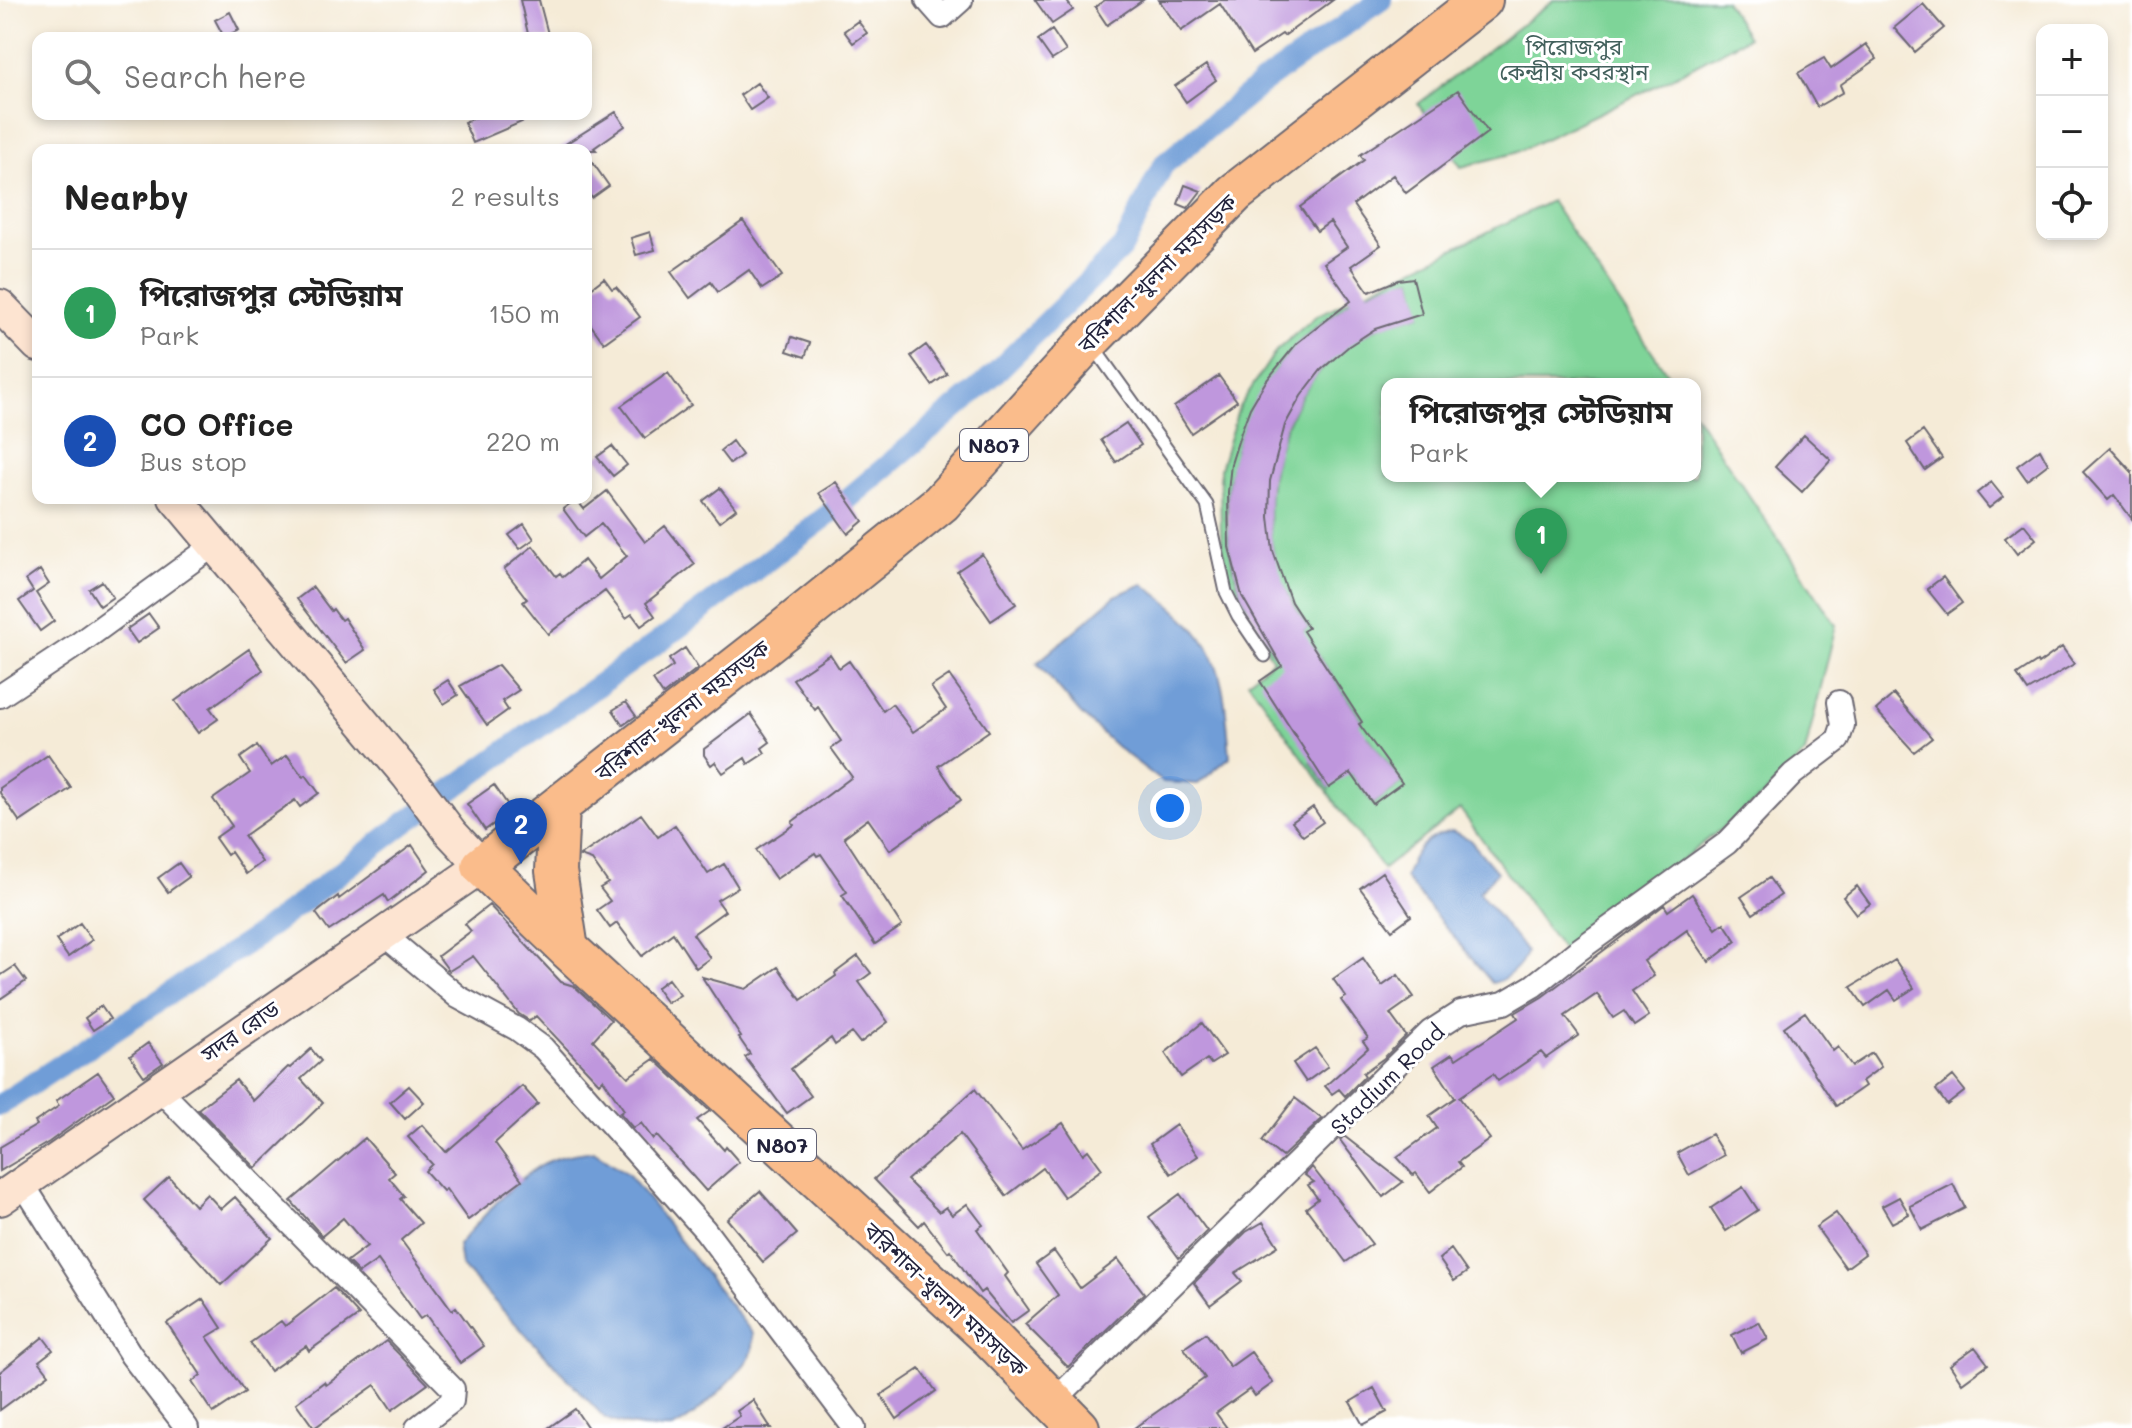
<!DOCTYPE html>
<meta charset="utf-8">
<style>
body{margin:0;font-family:Mali,"Noto Sans Bengali",sans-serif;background:#f6f6f6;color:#222}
.controls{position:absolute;right:24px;top:24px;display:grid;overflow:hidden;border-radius:16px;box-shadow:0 4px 12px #0003}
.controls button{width:72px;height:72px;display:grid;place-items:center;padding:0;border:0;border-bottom:2px solid #e0e0e0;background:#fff;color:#222;font:40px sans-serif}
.you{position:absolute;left:1170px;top:808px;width:28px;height:28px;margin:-20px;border:6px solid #fff;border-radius:50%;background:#1a73e8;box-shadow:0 0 0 12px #1a73e833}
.badge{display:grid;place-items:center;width:52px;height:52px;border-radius:50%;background:#c8321e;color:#fff;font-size:26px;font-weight:700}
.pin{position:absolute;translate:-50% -66px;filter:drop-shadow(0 2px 4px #0008)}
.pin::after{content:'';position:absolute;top:42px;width:28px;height:24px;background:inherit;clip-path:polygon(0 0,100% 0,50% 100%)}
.popup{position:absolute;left:1381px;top:378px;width:320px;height:104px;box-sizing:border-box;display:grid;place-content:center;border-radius:16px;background:#fff;filter:drop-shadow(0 2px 6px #0005);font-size:26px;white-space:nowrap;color:#767676}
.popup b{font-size:30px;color:#222}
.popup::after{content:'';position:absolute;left:50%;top:100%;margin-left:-16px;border:16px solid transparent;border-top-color:#fff}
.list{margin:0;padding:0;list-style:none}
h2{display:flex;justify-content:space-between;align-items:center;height:104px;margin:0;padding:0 32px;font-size:34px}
h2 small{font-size:26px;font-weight:400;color:#767676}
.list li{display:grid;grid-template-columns:52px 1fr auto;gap:24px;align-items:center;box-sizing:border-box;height:128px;padding:0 32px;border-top:2px solid #e0e0e0}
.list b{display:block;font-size:30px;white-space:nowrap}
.list p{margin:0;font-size:26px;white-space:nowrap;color:#767676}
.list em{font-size:26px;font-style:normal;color:#767676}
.icon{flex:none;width:44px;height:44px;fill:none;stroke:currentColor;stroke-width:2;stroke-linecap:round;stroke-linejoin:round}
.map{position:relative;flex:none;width:2132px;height:1428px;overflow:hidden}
.search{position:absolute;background:#fff;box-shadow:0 4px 12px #0003;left:32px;top:32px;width:560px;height:88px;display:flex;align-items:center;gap:20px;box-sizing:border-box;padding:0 28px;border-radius:16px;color:#767676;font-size:30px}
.panel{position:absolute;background:#fff;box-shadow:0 4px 12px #0003;left:32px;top:144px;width:560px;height:360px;border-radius:16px}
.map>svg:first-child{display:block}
.green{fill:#7ed498;stroke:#507b6a;stroke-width:2;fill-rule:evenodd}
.water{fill:#6f9dd7;stroke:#486089;stroke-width:2}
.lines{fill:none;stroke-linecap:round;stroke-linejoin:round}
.canal{stroke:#6f9dd7;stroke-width:22}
.building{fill:#bf97dd}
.lane-casing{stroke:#6c6872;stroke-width:15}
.street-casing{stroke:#6c6872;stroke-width:26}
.secondary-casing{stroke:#6c6872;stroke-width:36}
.highway-casing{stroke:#6c6872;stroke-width:44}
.lane{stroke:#fff;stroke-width:11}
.street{stroke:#fff;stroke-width:22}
.secondary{stroke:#fde4d1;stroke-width:32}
.highway{stroke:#fabc8b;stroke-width:40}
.labels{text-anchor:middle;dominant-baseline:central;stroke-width:6;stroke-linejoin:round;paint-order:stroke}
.shield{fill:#fff;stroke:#646476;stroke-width:2}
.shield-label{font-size:20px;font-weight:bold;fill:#22223b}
.park-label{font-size:22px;fill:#42605c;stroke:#fff}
.street-label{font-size:22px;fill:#22223b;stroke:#fff}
</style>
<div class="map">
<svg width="2132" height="1428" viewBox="0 0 2132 1428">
<rect width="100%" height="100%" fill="#fff"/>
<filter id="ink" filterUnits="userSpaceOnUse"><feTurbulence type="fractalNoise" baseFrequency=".0125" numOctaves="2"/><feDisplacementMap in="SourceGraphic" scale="16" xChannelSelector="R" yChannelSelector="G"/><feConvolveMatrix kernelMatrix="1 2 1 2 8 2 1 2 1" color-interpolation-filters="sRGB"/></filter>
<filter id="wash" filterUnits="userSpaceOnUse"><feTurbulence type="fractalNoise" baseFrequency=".006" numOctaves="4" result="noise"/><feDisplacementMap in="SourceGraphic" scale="32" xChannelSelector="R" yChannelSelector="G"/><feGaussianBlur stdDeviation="1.8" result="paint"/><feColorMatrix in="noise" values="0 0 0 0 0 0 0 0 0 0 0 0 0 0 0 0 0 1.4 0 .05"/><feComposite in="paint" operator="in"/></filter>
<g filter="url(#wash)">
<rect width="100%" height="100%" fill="#f5ebd7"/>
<!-- green -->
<path class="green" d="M1554,0H1725L1748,37L1668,80L1515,153L1461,167L1418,104Z
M1551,201L1674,384H1387V476H1695V415L1836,625L1805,753L1763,796L1564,952L1460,809L1383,869L1248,681L1273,660L1231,593L1221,534L1220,469L1239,407L1276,351L1316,316ZM1413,278L1421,314C1406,319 1389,322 1375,329C1294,368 1257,466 1273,551C1278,580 1293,603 1308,628L1273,652C1262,635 1250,618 1243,598C1204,502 1238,392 1316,327C1344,304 1376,284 1413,278ZM1313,647L1362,721L1310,756ZM1368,736L1402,783L1373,804L1340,757ZM1328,750L1329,788L1311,762Z"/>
<!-- water -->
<path class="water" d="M1143,584C1220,640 1223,665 1230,757L1198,784L1163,782L1117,747L1080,713L1037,663L1115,596Z
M1452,831L1469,839L1497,872L1479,892L1526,952C1523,965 1505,981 1492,983L1405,878C1413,851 1424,837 1452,831Z
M594,1151L629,1175L753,1334C753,1340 754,1347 752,1352C744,1371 690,1423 671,1428C650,1428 623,1427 605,1418L461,1266L458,1245C478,1222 518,1176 545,1163C561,1155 578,1153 594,1151Z"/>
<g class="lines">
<!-- canal -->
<path class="canal" d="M0,1105L260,934L405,823L678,628L836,509L986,382L1123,247L1163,165L1262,83L1381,0"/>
</g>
<g id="blocks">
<!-- building -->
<path class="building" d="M520,0H539L549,38H529Z
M1035,0H1066L1073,10L1052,24Z
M1105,0H1143L1107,25L1095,7Z
M1159,0H1333L1284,36L1282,34L1252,54L1220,4L1181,31Z
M1923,4L1944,28L1915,52L1894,28Z
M230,12L239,30L224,37L215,20Z
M858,21L867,33L853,43L844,31Z
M1052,30L1066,51L1052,60L1038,40Z
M1866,44L1877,59L1840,85L1843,92L1817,107L1798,73L1824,58L1831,69Z
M1206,65L1216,80L1186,102L1175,86Z
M757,83L768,98L750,110L740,95Z
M1458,90L1488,132L1406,193L1393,175L1353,205L1381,245L1351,266L1369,292L1398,280L1413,278L1422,314L1375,329L1349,346L1321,370L1301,396L1285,425L1270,481L1269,517L1273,551L1291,602L1308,628L1303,631L1362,722L1359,724L1402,783L1373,804L1351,773L1329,788L1260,681L1282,666L1242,596L1229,547L1228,492L1231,464L1241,432L1250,408L1266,381L1297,343L1351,301L1324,263L1347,247L1330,222L1317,231L1300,207L1364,160L1360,155Z
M616,112L625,126L594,148L596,150H556Z
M485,114H540L473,143L464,122Z
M586,153L609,186L592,198L586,190Z
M1185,185L1201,191L1188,208L1178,204Z
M743,221L782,276L762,289L749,270L718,292L711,282L690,298L671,272Z
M650,232L655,250L636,255L631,238Z
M604,278L612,289L616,287L624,296L640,317L604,343L586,318V292Z
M792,337L810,343L805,357L787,351Z
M926,345L947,374L932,385L911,356Z
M668,373L691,405L645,438L621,406Z
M1219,376L1237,401L1191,433L1174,407Z
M1126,423L1141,445L1116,462L1101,440Z
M1923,431L1942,458L1925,470L1907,443Z
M1804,435L1831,460L1802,492L1775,467Z
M732,441L742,455L730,464L720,451Z
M612,446L627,465L613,476L597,457Z
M2110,448L2132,472V519L2114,495L2108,500L2083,472Z
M2040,449L2048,464L2027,480L2017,466Z
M836,482L863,521L848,534L819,493Z
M1991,482L2003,497L1989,508L1977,493Z
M720,488L736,509L719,522L703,501Z
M607,491L645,542L665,526L695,564L646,603L655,616L641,626L632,614L626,618L605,591L548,634L523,602L527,599L504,569L533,546L556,576L560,573L563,577L584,560L599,579L627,556L601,524L584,537L563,509L576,499L584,509Z
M524,524L534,539L520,549L509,535Z
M2024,524L2036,539L2017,554L2005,538Z
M982,554L1016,604L991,621L957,571Z
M40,570L49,584L36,593L54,621L40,631L19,601L33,591L26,580Z
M1943,577L1962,603L1947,614L1927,589Z
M102,581L113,597L100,606L89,589Z
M313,587L331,611L333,609L341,620L344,618L365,650L346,663L297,599Z
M149,614L159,628L137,643L127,629Z
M2062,647L2074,664L2028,691L2017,675L2037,662L2038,664Z
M685,648L698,668L663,695L653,680L673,666L669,659Z
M249,649L263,670L210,708L218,719L198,733L175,701Z
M830,654L839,668L849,661L883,711L892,704L913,732L946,709L931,687L949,675L989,731L938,766L961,800L890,850L868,819L844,837L902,926L875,944L842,895L847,892L821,854L817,856L815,853L776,879L756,850L794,825L792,822L852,777L831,748L841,741L818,707L815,710L793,679Z
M498,665L519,690L502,701L508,710L487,725L460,686Z
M448,680L458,695L444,704L434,689Z
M1894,694L1932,738L1914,752L1876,710Z
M626,702L636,716L623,725L613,710Z
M751,714L770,742L762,748L765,753L748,764L745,758L723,773L715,762L711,765L704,755V749Z
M257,746L271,766L287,755L303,777L306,775L319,793L300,807L295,800L244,836L262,862L246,874L231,852L227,855L215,838L232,826L213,799L250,773L240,758Z
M48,755L71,788L20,822L0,793V788Z
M494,785L512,811L485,830L467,804Z
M1313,807L1323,822L1303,836L1292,822Z
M641,814L658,837L675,825L708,874L724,864L738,887L717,900L725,911L693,934L710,958L696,968L673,933L642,956L617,923L610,928L597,910L610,901L600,888L608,883L592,860L580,856Z
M412,845L429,870L388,902L384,895L329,931L316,913L338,896L339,899Z
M179,863L189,877L168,892L158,878Z
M1382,872L1411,916L1392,930L1360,888Z
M1769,878L1781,895L1753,914L1741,897Z
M1857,886L1870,904L1856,914L1843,897Z
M1692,894L1716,929L1724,923L1736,941L1709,962L1687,930L1644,961L1654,976L1632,991L1649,1016L1634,1026L1624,1011L1613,1018L1597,994L1565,1016L1579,1035L1546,1058L1541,1052L1498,1081L1493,1074L1459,1097L1490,1139L1458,1162L1462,1167L1430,1192L1416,1173L1413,1175L1397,1157L1437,1128L1429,1116L1455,1098L1434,1066L1452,1054L1456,1059L1488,1038L1518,1018L1515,1013L1542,997L1664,905L1668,911Z
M489,905L561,982L574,986L611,1020L593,1040L628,1077L654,1059L710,1111L697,1120L724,1150L726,1147L739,1162L706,1191L657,1136L653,1139L641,1123L633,1128L620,1113L624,1110L603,1079L599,1083L536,1016L530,1021L519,1014L473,956L449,971L438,956L471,931L465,924Z
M80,923L92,940L68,957L56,940Z
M858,956L871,973L859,982L888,1022L860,1043L852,1033L835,1045L831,1038L791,1069L811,1096L787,1113L745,1057L750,1054L739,1038L741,1037L702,977L746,989L778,967L801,1000L836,976L835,973Z
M1363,958L1382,986L1398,975L1414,997L1390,1014L1406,1036L1384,1058L1363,1073L1365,1076L1345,1096L1339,1089L1332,1094L1325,1086L1368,1048L1363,1041L1368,1038L1341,1000L1346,997L1333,979Z
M1895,960L1914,988L1896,1000L1889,990L1865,1007L1851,987Z
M15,966L26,981L0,999V976Z
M668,979L680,995L667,1003L656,988Z
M101,1006L110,1019L93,1030L85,1018Z
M1805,1012L1833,1051L1838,1047L1852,1066L1872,1053L1881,1067L1862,1081L1865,1086L1836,1106L1784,1027Z
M1202,1023L1225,1055L1211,1064L1207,1059L1181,1077L1165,1053Z
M148,1043L163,1063L144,1076L130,1056Z
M1315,1048L1328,1066L1306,1082L1293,1063Z
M311,1049L321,1061L301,1079L323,1103L256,1168L198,1109L236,1080L253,1101L288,1067L290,1068Z
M98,1072L114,1095L49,1142L0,1171V1147L37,1125L35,1122L59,1106L56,1101Z
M1953,1076L1965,1091L1947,1105L1936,1090Z
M409,1086L424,1102L405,1119L390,1102Z
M522,1086L538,1104L495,1143L522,1180L468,1220L446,1189L443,1191L425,1171L432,1164L408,1137L422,1125L446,1152Z
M975,1089L1022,1150L1063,1123L1083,1154L1088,1150L1102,1169L1064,1197L1043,1168L1006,1196L960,1134L907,1180L939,1212L946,1207L952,1215L967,1204L983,1225L977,1229L1008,1273L1005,1276L1029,1310L1011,1323L984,1290L980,1293L950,1250L948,1252L924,1221L919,1226L874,1179Z
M1295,1098L1322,1119L1282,1157L1262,1141Z
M1176,1125L1198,1156L1171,1174L1150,1144Z
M1711,1134L1724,1155L1689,1175L1677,1153Z
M1344,1136L1403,1182L1383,1197L1340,1140Z
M365,1138L395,1173L389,1178L404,1196L400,1199L421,1223L401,1240L452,1310L456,1307L484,1346L460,1363L426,1315L420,1319L378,1260L359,1273L347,1261L367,1246L343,1218L322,1236L291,1201Z
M1312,1167L1372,1244L1346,1262L1306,1208L1318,1199L1308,1185L1314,1182L1305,1175Z
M169,1177L195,1206L207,1194L221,1209L235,1197L272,1238L221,1285L144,1200Z
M1953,1184L1965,1208L1922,1230L1910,1206Z
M1743,1187L1758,1210L1726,1231L1711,1208Z
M760,1191L797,1234L763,1262L727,1219Z
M1180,1194L1207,1231L1179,1258L1149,1217Z
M1899,1197L1909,1214L1892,1223L1882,1206Z
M1836,1213L1865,1254L1846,1268L1816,1227Z
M1263,1222L1278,1246L1235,1273L1242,1281L1210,1305L1194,1283L1246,1232Z
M1451,1249L1467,1272L1454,1281L1439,1259Z
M1054,1251L1080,1288L1118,1259L1144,1293L1068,1367L1025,1324L1058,1295L1036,1264Z
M334,1288L359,1315L309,1351L306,1346L270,1371L250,1343L281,1321L285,1326Z
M203,1299L222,1328L207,1337L245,1392L213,1413L192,1382L201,1375L167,1323Z
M1759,1322L1768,1339L1741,1353L1732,1335Z
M1206,1333L1230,1367L1251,1352L1273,1383L1255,1396L1250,1389L1216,1413L1227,1428H1134L1205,1378L1184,1348Z
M43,1337L53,1350L39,1361L49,1374L0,1410V1372Z
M386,1341L428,1384L392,1410L375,1385L314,1428L296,1403L324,1382L326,1385Z
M1975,1347L1988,1364L1962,1383L1950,1365Z
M920,1369L936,1391L897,1419L881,1395Z
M1374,1388L1387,1412L1363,1425L1350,1402Z
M753,1400L771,1428H722L740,1416L737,1411Z
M575,1409L588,1428H548Z"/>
</g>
</g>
<g filter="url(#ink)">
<use href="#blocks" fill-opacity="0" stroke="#6c6872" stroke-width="2"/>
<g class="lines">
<!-- lane casing -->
<g class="lane-casing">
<path id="lane" d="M1092,345L1207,505L1226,592L1238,616L1265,656"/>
</g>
<!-- street casing -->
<g class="street-casing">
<path id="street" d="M927,0L942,17L961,0
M0,696L77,645L214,545
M382,933L458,997L517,1029L543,1048L705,1230L854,1428
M158,1088L453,1389L452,1401L417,1428
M23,1184L131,1355L187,1428
M1053,1402L1430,1032L1461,1012L1504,1003L1533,986L1576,952L1727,843L1793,774L1838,740L1843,725L1839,702"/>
</g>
<!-- secondary casing -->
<g class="secondary-casing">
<path id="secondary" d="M0,306L38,345
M0,1199L482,866L451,833L408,776L175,498"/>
</g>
<!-- highway casing -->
<g class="highway-casing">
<path id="highway" d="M559,807L556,871L568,949
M1079,1428L992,1339L568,949L482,866L785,629L941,503L1081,349L1235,193L1482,0"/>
</g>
<!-- lane -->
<use href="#lane" class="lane"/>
<!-- street -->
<use href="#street" class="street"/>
<!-- secondary -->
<use href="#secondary" class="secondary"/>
<!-- highway -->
<use href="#highway" class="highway"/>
</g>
</g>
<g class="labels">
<!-- shield labels -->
<g class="shield">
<rect x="960" y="429" width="68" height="32" rx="6"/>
<rect x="748" y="1129" width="68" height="32" rx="6"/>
</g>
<g class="shield-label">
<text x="994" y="445">N807</text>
<text x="782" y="1145">N807</text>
</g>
<!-- park labels -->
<g class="park-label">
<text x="1574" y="46">পিরোজপুর<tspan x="1574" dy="25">কেন্দ্রীয় কবরস্থান</tspan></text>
</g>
<!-- street labels -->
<g class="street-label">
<text transform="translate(1157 273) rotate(-45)">বরিশাল-খুলনা মহাসড়ক</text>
<text transform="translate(682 710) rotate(-38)">বরিশাল-খুলনা মহাসড়ক</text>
<text transform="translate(240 1031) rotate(-35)">সদর রোড</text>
<text transform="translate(1387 1079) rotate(-44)">Stadium Road</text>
<text transform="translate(946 1299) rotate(43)">বরিশাল-খুলনা মহাসড়ক</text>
</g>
</g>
</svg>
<div class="controls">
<button>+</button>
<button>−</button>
<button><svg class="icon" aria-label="locate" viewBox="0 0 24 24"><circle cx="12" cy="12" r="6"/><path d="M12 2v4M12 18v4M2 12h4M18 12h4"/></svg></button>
</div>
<div class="you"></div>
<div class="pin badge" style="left:1541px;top:574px;background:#2e9e5b">1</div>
<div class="popup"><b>পিরোজপুর স্টেডিয়াম</b>Park</div>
<div class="pin badge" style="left:521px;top:864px;background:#1a4fb4">2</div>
<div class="search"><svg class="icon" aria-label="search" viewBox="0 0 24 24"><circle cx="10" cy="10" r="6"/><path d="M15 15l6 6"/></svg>Search here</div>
<section class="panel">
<h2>Nearby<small>2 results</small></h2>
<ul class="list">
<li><span class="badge" style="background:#2e9e5b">1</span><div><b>পিরোজপুর স্টেডিয়াম</b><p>Park</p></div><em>150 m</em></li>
<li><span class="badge" style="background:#1a4fb4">2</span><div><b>CO Office</b><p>Bus stop</p></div><em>220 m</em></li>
</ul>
</section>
</div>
